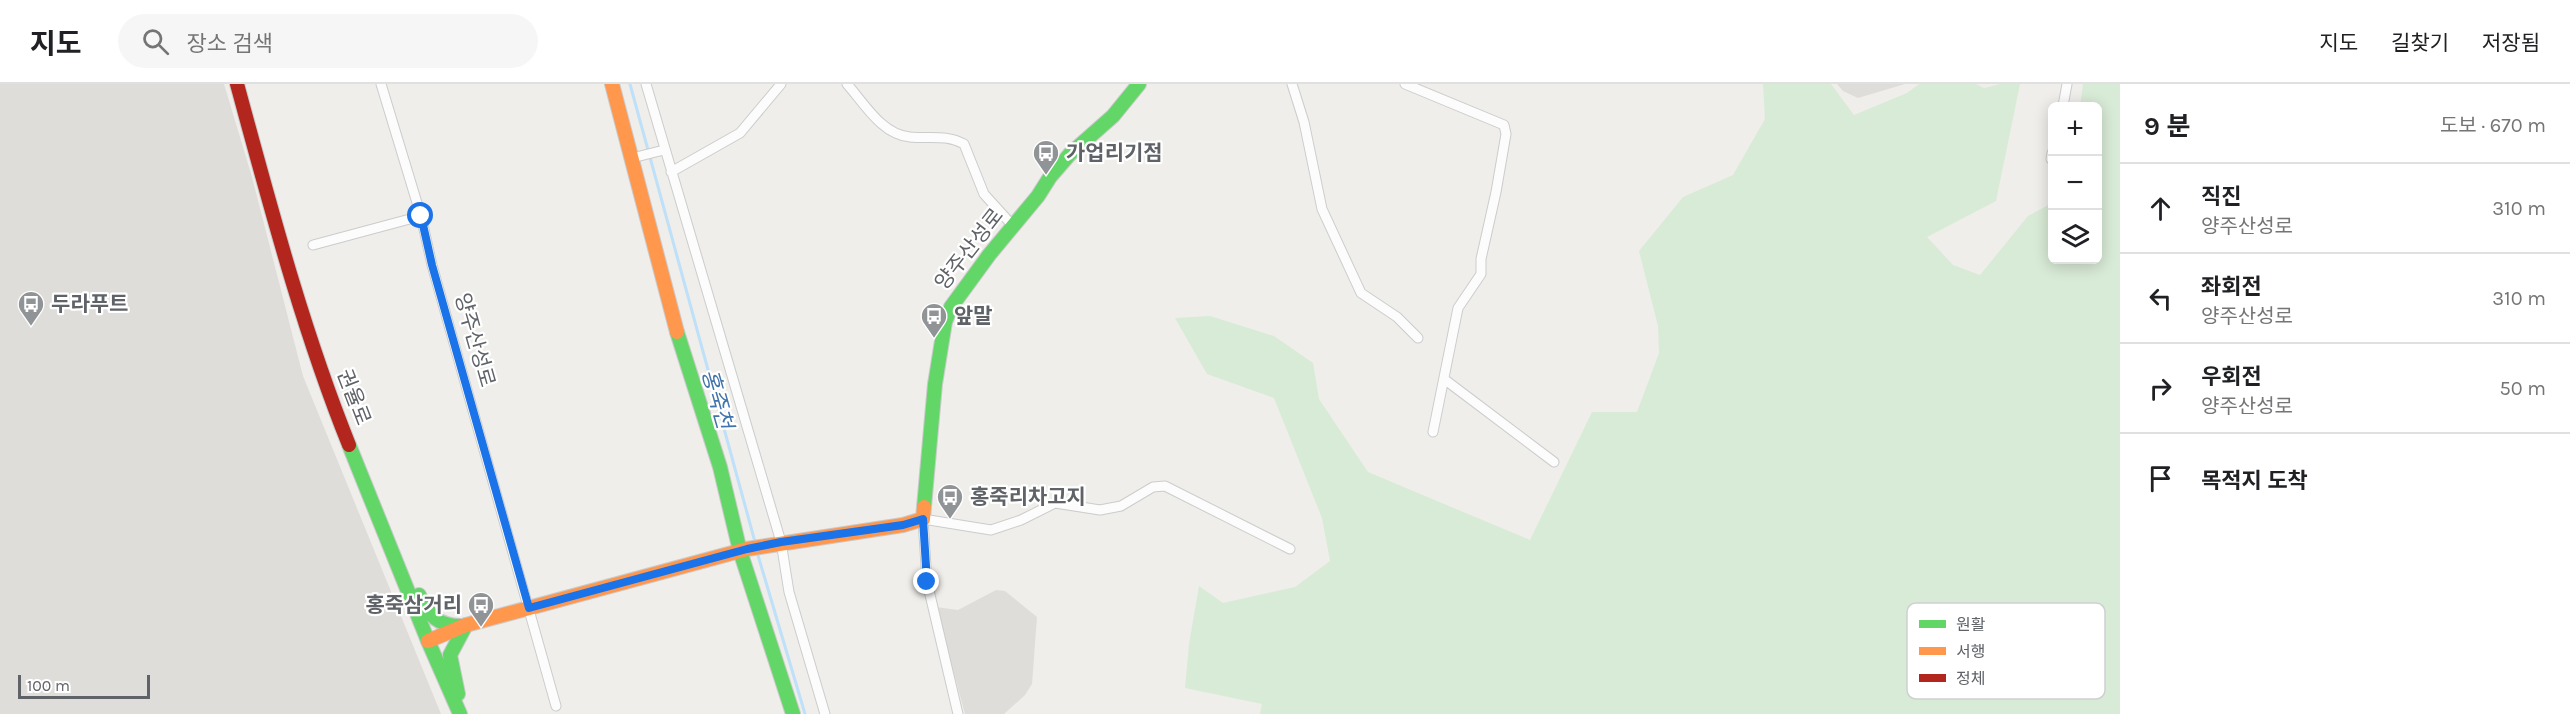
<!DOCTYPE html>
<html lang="ko">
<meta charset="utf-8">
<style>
body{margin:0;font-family:Karla,"Noto Sans KR",sans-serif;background:#f6f6f6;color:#202124}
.controls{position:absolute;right:18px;top:18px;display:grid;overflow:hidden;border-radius:9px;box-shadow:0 3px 15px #0003}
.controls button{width:54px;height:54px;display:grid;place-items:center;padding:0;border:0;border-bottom:2px solid #e0e0e0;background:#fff;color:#202124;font:30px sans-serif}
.scale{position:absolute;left:18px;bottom:15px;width:132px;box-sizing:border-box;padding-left:6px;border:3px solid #5f6368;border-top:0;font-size:16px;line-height:21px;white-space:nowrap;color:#5f6368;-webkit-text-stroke:4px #fff;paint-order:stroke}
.stop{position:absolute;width:18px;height:18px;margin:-14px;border:4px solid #1a73e8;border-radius:50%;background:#fff}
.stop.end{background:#1a73e8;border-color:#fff;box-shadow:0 2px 6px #0008}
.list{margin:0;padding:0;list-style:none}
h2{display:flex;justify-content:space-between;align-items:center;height:78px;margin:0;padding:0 24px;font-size:26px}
h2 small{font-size:20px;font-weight:400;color:#757577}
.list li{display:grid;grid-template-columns:39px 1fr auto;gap:18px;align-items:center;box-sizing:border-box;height:90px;padding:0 24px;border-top:2px solid #e0e0e0}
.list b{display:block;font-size:22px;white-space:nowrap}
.list p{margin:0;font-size:20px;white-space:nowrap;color:#757577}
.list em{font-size:20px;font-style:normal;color:#757577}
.icon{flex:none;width:33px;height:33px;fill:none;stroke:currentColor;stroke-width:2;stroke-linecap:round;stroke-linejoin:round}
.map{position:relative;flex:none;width:2120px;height:630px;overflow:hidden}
header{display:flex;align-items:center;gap:36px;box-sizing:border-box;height:84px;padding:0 30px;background:#fff;border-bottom:2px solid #e0e0e0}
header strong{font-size:28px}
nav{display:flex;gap:33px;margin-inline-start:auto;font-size:21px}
.search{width:420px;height:54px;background:#f6f6f6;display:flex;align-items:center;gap:15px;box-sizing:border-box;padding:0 21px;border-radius:33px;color:#757577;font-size:22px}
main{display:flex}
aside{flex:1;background:#fff}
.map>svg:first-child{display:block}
.industrial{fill:#dfddda}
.green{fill:#d8ebd6}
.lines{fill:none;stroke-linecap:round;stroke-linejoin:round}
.stream{stroke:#bfe0f9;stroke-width:3}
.street-casing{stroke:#cbcccc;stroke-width:11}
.fast-casing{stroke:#cacacb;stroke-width:16}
.slow-casing{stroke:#cacacb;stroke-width:16}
.jam-casing{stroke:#cacacb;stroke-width:16}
.street{stroke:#fdfcfc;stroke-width:9}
.fast{stroke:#63d668;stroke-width:14}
.slow{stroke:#ff974d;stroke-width:14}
.jam{stroke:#b3261e;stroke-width:14}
.route{stroke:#1a73e8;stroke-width:8}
.labels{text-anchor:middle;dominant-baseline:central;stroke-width:4.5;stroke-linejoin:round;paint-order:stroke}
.poi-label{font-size:21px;font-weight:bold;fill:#5f6368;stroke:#fff;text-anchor:start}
.street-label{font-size:21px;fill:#5f6368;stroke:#fff}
.water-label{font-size:22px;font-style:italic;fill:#4174aa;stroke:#fff}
.key{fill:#fff;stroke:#cfd0d2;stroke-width:1.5}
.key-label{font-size:16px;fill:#5f6368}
</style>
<header>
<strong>지도</strong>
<div class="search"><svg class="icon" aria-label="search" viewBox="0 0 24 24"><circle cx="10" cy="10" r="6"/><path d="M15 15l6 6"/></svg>장소 검색</div>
<nav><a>지도</a><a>길찾기</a><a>저장됨</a></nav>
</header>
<main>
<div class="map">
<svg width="2120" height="630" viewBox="0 0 2120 630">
<rect width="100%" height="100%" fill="#efeeea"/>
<!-- industrial -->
<path class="industrial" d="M0,0H224L252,93L303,292L441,630H0Z
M1837,0H1905L1858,14L1843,7Z
M996,506L1005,507L1037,533L1032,600L1025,611L1004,630H965L936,523L958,526Z"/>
<!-- green -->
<path class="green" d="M1763,0H1831L1854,31L1907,9L1919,0H1976L1984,4L2000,0H2020L1996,117L1927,153L1953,181L1980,191L2028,132L2052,119V176H2098V22H2080L2083,0H2120V630H1260L1262,620L1185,604L1189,560L1199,502L1223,519L1295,503L1330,477L1322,434L1274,314L1207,290L1175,234L1210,232L1274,252L1313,279L1319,315L1368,388L1530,456L1592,328H1637L1659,269L1658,242L1639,167L1683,113L1733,91L1765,35Z"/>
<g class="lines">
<!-- stream -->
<path class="stream" d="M630,0L755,458
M757,468L805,630"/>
<!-- street casing -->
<g class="street-casing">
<path id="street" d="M381,0L421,132L432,181L556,622
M646,0L781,458L789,508L825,630
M847,0C864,19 882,51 910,53C929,55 946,50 964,60L984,110L1013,142
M1292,0L1304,38L1322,125L1361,209L1397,233L1418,254
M1405,0L1504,41L1506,50L1496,108L1481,175V190L1458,224L1433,348
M2063,22L2067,0
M632,74L664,66
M2051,75L2052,69
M671,88L740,49L781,0
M313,161L421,132
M1444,295L1554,378
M958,630L927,498L923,435L991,446L1021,436L1055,419L1100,426L1121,422L1153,403L1165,402L1290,465"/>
</g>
<!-- fast casing -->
<g class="fast-casing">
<path id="fast" d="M677,248L720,383L740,467L793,630
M349,361L428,557L460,630
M924,423L935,300L945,238L951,223L989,171L1038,112L1050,93L1070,70L1113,32L1139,0
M419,511C429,531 437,542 461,542
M458,610L450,571L466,541"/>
</g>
<!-- slow casing -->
<g class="slow-casing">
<path id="slow" d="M612,0L677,248
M428,557L466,541L747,465L903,441L923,435L924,423"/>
</g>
<!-- jam casing -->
<g class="jam-casing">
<path id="jam" d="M237,0C270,121 302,244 349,361"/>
</g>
<!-- street -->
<use href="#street" class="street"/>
<!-- fast -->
<use href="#fast" class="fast"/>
<!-- slow -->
<use href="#slow" class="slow"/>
<!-- jam -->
<use href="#jam" class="jam"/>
</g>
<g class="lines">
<!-- route -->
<path class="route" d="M421,132L432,181L529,524L747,465L781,458L903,441L923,435L927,498"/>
</g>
<!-- icons -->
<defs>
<g id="bus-pin" transform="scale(1.35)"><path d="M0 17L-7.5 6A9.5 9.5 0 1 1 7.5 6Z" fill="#919496" stroke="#fff"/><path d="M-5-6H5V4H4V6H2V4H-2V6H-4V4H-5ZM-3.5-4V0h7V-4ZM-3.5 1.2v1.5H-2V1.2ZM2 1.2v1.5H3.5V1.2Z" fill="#fff"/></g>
</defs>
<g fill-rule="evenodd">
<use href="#bus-pin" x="1046" y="69"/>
<use href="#bus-pin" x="31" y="220"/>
<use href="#bus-pin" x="934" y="232"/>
<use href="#bus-pin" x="950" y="413"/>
<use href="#bus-pin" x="481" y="521"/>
</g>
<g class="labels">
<!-- poi labels -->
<g class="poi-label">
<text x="1066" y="69">가업리기점</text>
<text x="51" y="220">두라푸트</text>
<text x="954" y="232">앞말</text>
<text x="970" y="413">홍죽리차고지</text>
<text x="462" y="521" text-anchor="end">홍죽삼거리</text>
</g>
<!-- street labels -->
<g class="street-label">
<text transform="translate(969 165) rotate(-52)">양주산성로</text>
<text transform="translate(475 256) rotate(74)">양주산성로</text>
<text transform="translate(354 313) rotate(69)">권율로</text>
</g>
<!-- water labels -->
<g class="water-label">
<text transform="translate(717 315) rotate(74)">홍죽천</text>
</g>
</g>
<!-- legend -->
<rect x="1907" y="519" width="198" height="96" rx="9" class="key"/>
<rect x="1919" y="536" width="27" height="8" fill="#63d668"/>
<rect x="1919" y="563" width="27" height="8" fill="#ff974d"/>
<rect x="1919" y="590" width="27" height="8" fill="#b3261e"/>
<g class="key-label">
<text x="1956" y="546">원활</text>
<text x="1956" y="573">서행</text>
<text x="1956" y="600">정체</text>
</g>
</svg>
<div class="controls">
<button>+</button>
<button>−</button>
<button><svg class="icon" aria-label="layers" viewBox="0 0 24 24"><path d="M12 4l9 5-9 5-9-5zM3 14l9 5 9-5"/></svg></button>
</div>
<div class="scale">100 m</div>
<div class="stop" style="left:421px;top:132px"></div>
<div class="stop end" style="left:927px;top:498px"></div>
</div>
<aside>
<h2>9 분<small>도보 · 670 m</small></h2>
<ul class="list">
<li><svg class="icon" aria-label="ahead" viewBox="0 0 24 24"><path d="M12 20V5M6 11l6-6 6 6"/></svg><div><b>직진</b><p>양주산성로</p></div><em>310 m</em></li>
<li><svg class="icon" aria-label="left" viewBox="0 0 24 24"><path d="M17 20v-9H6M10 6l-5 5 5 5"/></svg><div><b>좌회전</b><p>양주산성로</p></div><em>310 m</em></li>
<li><svg class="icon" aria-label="right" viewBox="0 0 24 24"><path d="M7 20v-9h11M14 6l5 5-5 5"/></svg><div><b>우회전</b><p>양주산성로</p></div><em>50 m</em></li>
<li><svg class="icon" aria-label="arrive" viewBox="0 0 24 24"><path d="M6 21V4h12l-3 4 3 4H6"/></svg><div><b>목적지 도착</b></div></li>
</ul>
</aside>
</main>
